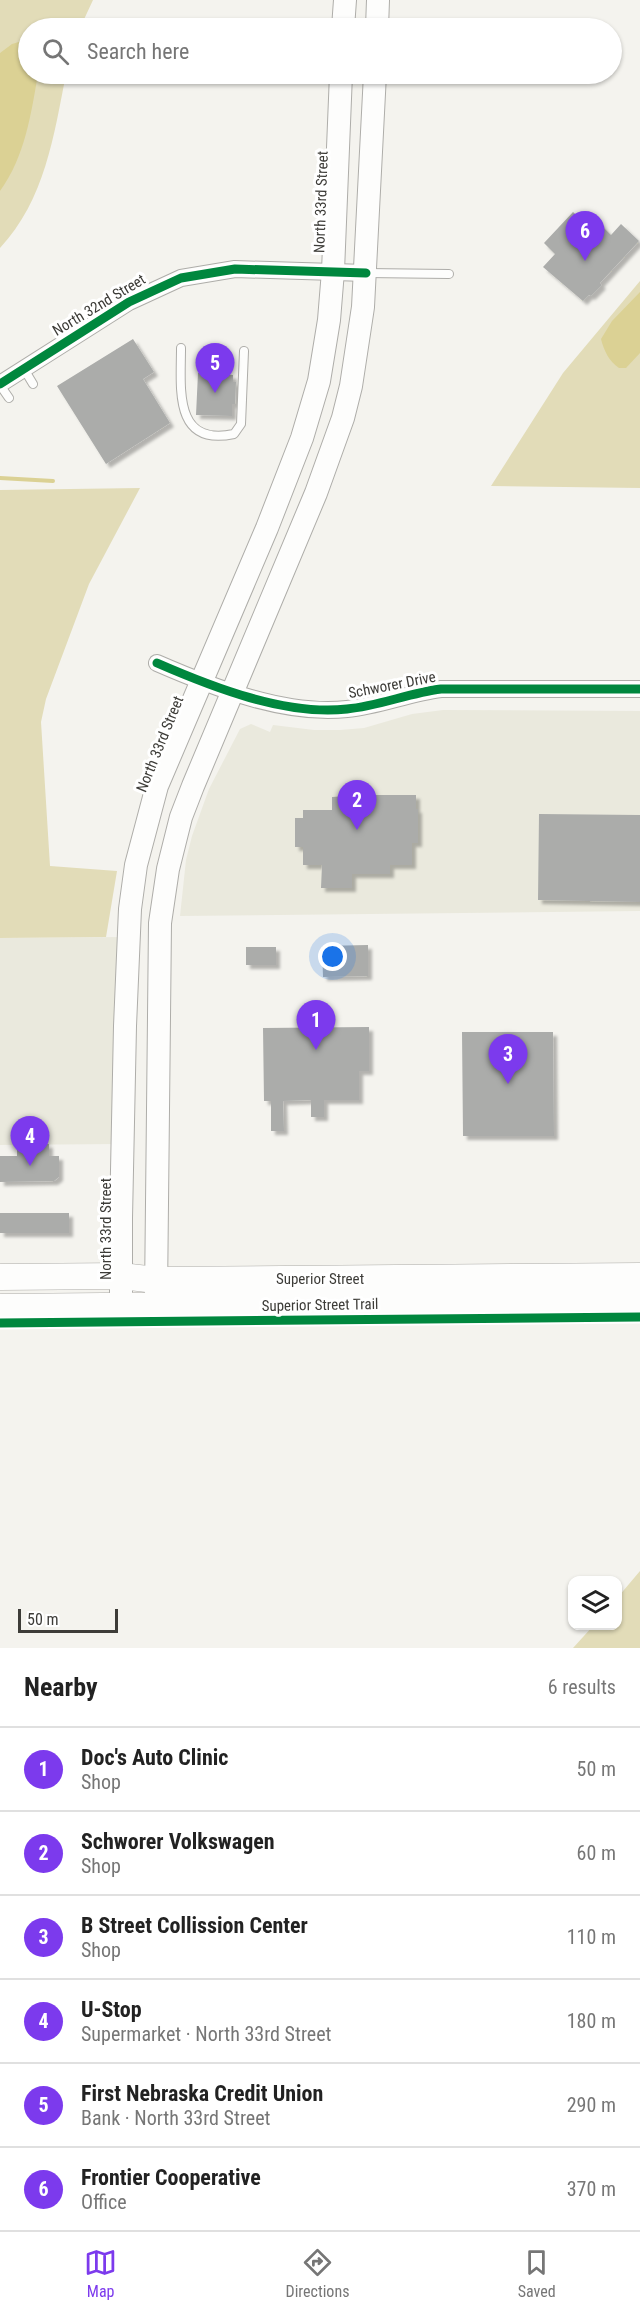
<!DOCTYPE html>
<meta charset="utf-8">
<style>
body{margin:0;font-family:"Roboto Condensed",sans-serif;background:#f2f2f2;color:#222}
.controls{position:absolute;right:18px;bottom:18px;display:grid;overflow:hidden;border-radius:12px;box-shadow:0 2px 4px #0004}
.controls button{width:54px;height:54px;display:grid;place-items:center;padding:0;border:0;border-bottom:2px solid #e0e0e0;background:#fff;color:#222;font:30px sans-serif}
.scale{position:absolute;left:18px;bottom:15px;width:100px;box-sizing:border-box;padding-left:6px;border:3px solid #3d3c38;border-top:0;font-size:16px;line-height:21px;white-space:nowrap;color:#3d3c38;-webkit-text-stroke:4px #fff;paint-order:stroke}
.you{position:absolute;left:333px;top:957px;width:21px;height:21px;margin:-15px;border:4px solid #fff;border-radius:50%;background:#1a73e8;box-shadow:0 0 0 9px #1a73e833}
.badge{display:grid;place-items:center;width:39px;height:39px;border-radius:50%;background:#7c3aed;color:#fff;font-size:20px;font-weight:700}
.pin{position:absolute;translate:-50% -50px;filter:drop-shadow(0 2px 3px #0008)}
.pin::after{content:'';position:absolute;top:32px;width:21px;height:18px;background:inherit;clip-path:polygon(0 0,100% 0,50% 100%)}
.list{margin:0;padding:0;list-style:none}
h2{display:flex;justify-content:space-between;align-items:center;height:78px;margin:0;padding:0 24px;font-size:26px}
h2 small{font-size:20px;font-weight:400;color:#767676}
.list li{display:grid;grid-template-columns:39px 1fr auto;gap:18px;align-items:center;box-sizing:border-box;height:84px;padding:0 24px;border-top:2px solid #e0e0e0}
.list b{display:block;font-size:22px;white-space:nowrap}
.list p{margin:0;font-size:20px;white-space:nowrap;color:#767676}
.list em{font-size:20px;font-style:normal;color:#767676}
.icon{flex:none;width:33px;height:33px;fill:none;stroke:currentColor;stroke-width:2;stroke-linecap:round;stroke-linejoin:round}
.map{position:relative;flex:none;width:640px;height:1648px;overflow:hidden}
.search{position:absolute;background:#fff;box-shadow:0 2px 4px #0004;left:18px;right:18px;top:18px;height:66px;display:flex;align-items:center;gap:15px;box-sizing:border-box;padding:0 21px;border-radius:33px;color:#767676;font-size:22px}
.sheet{height:582px;background:#fff}
nav{display:flex;justify-content:space-around;align-items:center;box-sizing:border-box;height:84px;border-top:2px solid #e0e0e0;background:#fff;font-size:16px;color:#767676}
nav a{display:grid;justify-items:center;gap:3px}
nav .on{color:#7c3aed}
.map>svg:first-child{display:block}
.built{fill:#eae9dd}
.green{fill:#e2dcb8}
.water{fill:#dbd194}
.lines{fill:none;stroke-linecap:round;stroke-linejoin:round}
.stream{stroke:#dbd194;stroke-width:4}
.building{fill:#abacaa;filter:url(#shadow)}
.service-casing{stroke:#aeada9;stroke-width:10}
.minor-casing{stroke:#aeada9;stroke-width:18}
.secondary-casing{stroke:#aeada9;stroke-width:24}
.primary-casing{stroke:#aeada9;stroke-width:27}
.service{stroke:#fdfdfc;stroke-width:8}
.minor{stroke:#fdfdfc;stroke-width:16}
.secondary{stroke:#fdfdfc;stroke-width:22}
.primary{stroke:#fdfdfc;stroke-width:26}
.cycleway-casing{stroke:#fff;stroke-width:13}
.cycleway{stroke:#00873e;stroke-width:9}
.labels{text-anchor:middle;dominant-baseline:central;stroke-width:6;stroke-linejoin:round;paint-order:stroke}
.street-label{font-size:15px;fill:#3d3c38;stroke:#fff}
</style>
<div class="map">
<svg width="640" height="1648" viewBox="0 0 640 1648">
<defs>
<filter id="shadow"><feDropShadow dx="4" dy="4" stdDeviation="1.5" flood-color="#0004"/></filter>
</defs>
<rect width="100%" height="100%" fill="#f4f3ee"/>
<!-- built -->
<path class="built" d="M443,710L640,711V911L180,916L186,860L192,836L209,789L240,729L251,724L270,732L273,725L314,730H340L364,728L412,714Z
M122,937L117,1144L0,1145V938Z"/>
<!-- green -->
<path class="green" d="M0,0H93L80,28H28V74H66C54,135 45,200 0,248Z
M640,281V488L491,486L563,373Z
M140,488L89,584L46,699L41,722L50,866L117,871L106,937L0,938V490Z
M640,1571V1648H573L593,1626H618V1597Z"/>
<!-- water -->
<path class="water" d="M22,41L28,42V74H38C31,114 25,157 0,191V53L12,44Z
M640,292V353L626,368H619C609,361 604,351 601,339L612,321Z"/>
<g class="lines">
<!-- stream -->
<path class="stream" d="M0,478L53,481"/>
</g>
<!-- building -->
<path class="building" d="M573,212L592,229L598,222L611,235L621,224L639,241L600,283L602,285L591,296L589,295L583,301L543,267L555,254L544,243Z
M133,339L154,372L143,379L170,423L106,464L57,386Z
M208,370H224V374L233,375V382H236L235,404H232V416L196,415L198,373H208Z
M362,795H416V809H418V843H412V865H390V874H352V888H321L322,865H303V847H295V818H303V810H332V797Z
M539,814L640,815V902L538,900Z
M368,945V976L323,977L322,946Z
M246,947H276V965H246Z
M369,1027V1071H359V1100H324V1117H311V1100L283,1101L284,1131H271V1101H264L263,1028Z
M462,1032H553L554,1136H463Z
M17,1144H49V1156H59V1177L54,1181L0,1182V1156H17Z
M0,1213H69V1233H0Z"/>
<g class="lines">
<!-- service casing -->
<g class="service-casing">
<path id="service" d="M366,273L449,274
M181,348C181,388 173,447 234,434L241,424L244,351
M24,369L33,384
M0,385L9,398"/>
</g>
<!-- minor casing -->
<g class="minor-casing">
<path id="minor" d="M0,384L129,302L181,278L235,269L366,273
M157,663C212,687 286,716 347,709C379,706 409,693 441,689H640"/>
</g>
<!-- secondary casing -->
<g class="secondary-casing">
<path id="secondary" d="M343,28L345,0
M377,28L378,0
M156,1297L160,923L168,869L181,817L193,786L316,493L343,418L351,386L363,307L375,74
M121,1305V1218L125,1026L130,909L136,865L157,786L267,528L302,438L319,381L329,320L333,271L341,74"/>
</g>
<!-- primary casing -->
<g class="primary-casing">
<path id="primary" d="M0,1277L121,1276L156,1280L640,1276
M0,1307L640,1301"/>
</g>
<!-- service -->
<use href="#service" class="service"/>
<!-- minor -->
<use href="#minor" class="minor"/>
<!-- secondary -->
<use href="#secondary" class="secondary"/>
<!-- primary -->
<use href="#primary" class="primary"/>
<!-- cycleway casing -->
<g class="cycleway-casing">
<path id="cycleway" d="M0,384L129,302L181,278L235,269L366,273
M157,663C212,687 286,716 347,709C379,706 409,693 441,689H640
M0,1323L640,1317"/>
</g>
<!-- cycleway -->
<use href="#cycleway" class="cycleway"/>
</g>
<g class="labels">
<!-- street labels -->
<g class="street-label">
<text transform="translate(321 202) rotate(-88)">North 33rd Street</text>
<text transform="translate(99 305) rotate(-31)">North 32nd Street</text>
<text transform="translate(392 685) rotate(-11)">Schworer Drive</text>
<text transform="translate(160 744) rotate(-68)">North 33rd Street</text>
<text transform="translate(106 1229) rotate(-90)">North 33rd Street</text>
<text x="320" y="1279">Superior Street</text>
<text transform="translate(320 1305) rotate(-1)">Superior Street Trail</text>
</g>
</g>
</svg>
<div class="controls">
<button><svg class="icon" aria-label="layers" viewBox="0 0 24 24"><path d="M12 4l9 5-9 5-9-5zM3 14l9 5 9-5"/></svg></button>
</div>
<div class="scale">50 m</div>
<div class="you"></div>
<div class="pin badge" style="left:316px;top:1050px">1</div>
<div class="pin badge" style="left:357px;top:830px">2</div>
<div class="pin badge" style="left:508px;top:1084px">3</div>
<div class="pin badge" style="left:30px;top:1166px">4</div>
<div class="pin badge" style="left:215px;top:393px">5</div>
<div class="pin badge" style="left:585px;top:261px">6</div>
<div class="search"><svg class="icon" aria-label="search" viewBox="0 0 24 24"><circle cx="10" cy="10" r="6"/><path d="M15 15l6 6"/></svg>Search here</div>
</div>
<section class="sheet">
<h2>Nearby<small>6 results</small></h2>
<ul class="list">
<li><span class="badge">1</span><div><b>Doc's Auto Clinic</b><p>Shop</p></div><em>50 m</em></li>
<li><span class="badge">2</span><div><b>Schworer Volkswagen</b><p>Shop</p></div><em>60 m</em></li>
<li><span class="badge">3</span><div><b>B Street Collission Center</b><p>Shop</p></div><em>110 m</em></li>
<li><span class="badge">4</span><div><b>U-Stop</b><p>Supermarket · North 33rd Street</p></div><em>180 m</em></li>
<li><span class="badge">5</span><div><b>First Nebraska Credit Union</b><p>Bank · North 33rd Street</p></div><em>290 m</em></li>
<li><span class="badge">6</span><div><b>Frontier Cooperative</b><p>Office</p></div><em>370 m</em></li>
</ul>
</section>
<nav>
<a class="on"><svg class="icon" aria-label="map" viewBox="0 0 24 24"><path d="M3 6l6-2 6 2 6-2v14l-6 2-6-2-6 2zM9 4v14M15 6v14"/></svg>Map</a>
<a><svg class="icon" aria-label="directions" viewBox="0 0 24 24"><path d="M12 3l9 9-9 9-9-9zM9 14v-3h6M13 9l2 2-2 2"/></svg>Directions</a>
<a><svg class="icon" aria-label="saved" viewBox="0 0 24 24"><path d="M7 4h10v16l-5-4-5 4z"/></svg>Saved</a>
</nav>
